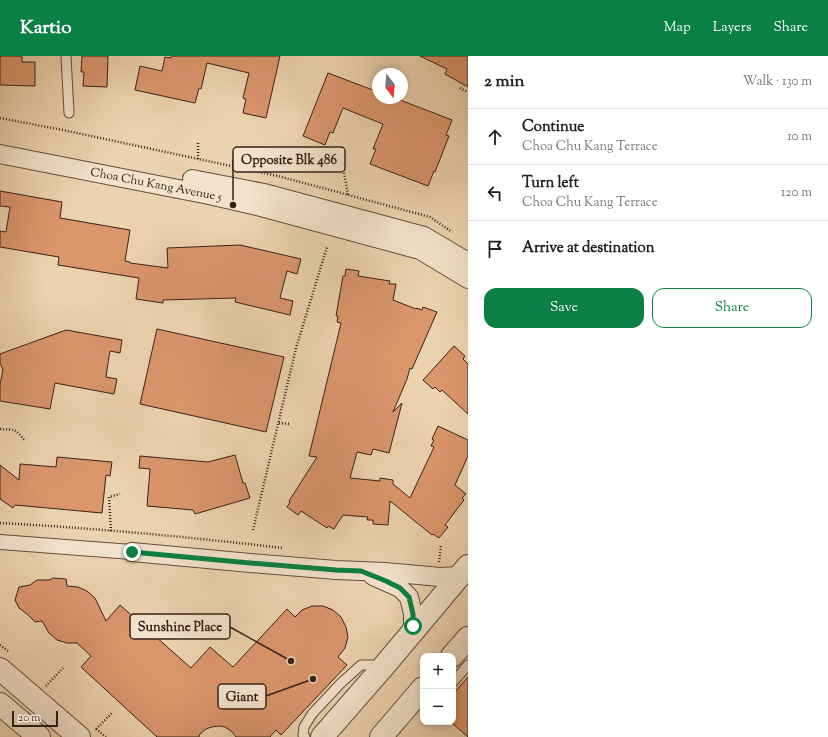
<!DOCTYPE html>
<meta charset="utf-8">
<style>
body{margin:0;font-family:"Sorts Mill Goudy",serif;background:#f2f2f2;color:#202124}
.controls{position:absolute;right:12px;bottom:12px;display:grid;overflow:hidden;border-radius:8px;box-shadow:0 2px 6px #0003}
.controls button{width:36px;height:36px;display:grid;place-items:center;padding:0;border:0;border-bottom:1px solid #e0e0e0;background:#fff;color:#202124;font:20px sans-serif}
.compass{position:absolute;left:372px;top:12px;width:36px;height:36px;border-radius:50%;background:#fff;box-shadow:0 2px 6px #0003;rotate:164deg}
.scale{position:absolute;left:12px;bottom:10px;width:46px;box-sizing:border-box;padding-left:4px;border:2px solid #382117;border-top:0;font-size:11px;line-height:14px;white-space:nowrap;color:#382117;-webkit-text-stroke:3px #f3e2cc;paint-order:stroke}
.stop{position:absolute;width:12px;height:12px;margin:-9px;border:3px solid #0b8043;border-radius:50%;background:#fff}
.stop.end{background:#0b8043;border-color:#fff;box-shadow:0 1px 4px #0008}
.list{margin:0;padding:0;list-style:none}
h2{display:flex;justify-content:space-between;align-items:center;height:52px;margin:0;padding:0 16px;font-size:17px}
h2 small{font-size:13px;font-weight:400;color:#757577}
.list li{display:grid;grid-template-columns:26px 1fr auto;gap:12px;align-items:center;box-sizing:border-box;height:56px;padding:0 16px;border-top:1px solid #e0e0e0}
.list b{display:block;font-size:15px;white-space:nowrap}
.list p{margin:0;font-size:13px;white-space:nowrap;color:#757577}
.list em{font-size:13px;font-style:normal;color:#757577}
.actions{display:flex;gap:8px;padding:12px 16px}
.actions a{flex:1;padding:9px 0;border:1px solid #0b8043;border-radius:12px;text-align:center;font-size:14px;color:#0b8043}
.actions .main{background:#0b8043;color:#fff}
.icon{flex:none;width:22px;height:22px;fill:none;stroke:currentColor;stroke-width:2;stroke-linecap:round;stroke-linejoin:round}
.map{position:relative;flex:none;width:468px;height:681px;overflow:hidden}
header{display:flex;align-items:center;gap:24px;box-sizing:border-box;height:56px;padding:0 20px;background:#0b8043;color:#fff}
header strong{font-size:19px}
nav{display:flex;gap:22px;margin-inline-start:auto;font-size:14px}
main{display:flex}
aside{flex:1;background:#fff}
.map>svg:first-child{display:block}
.building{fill:#dc966c;stroke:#382117}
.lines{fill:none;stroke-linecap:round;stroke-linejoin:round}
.service-casing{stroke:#654e3d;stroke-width:11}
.pedestrian-casing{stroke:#654e3d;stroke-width:16}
.minor-casing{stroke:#654e3d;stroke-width:20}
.tertiary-casing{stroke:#654e3d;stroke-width:24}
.path{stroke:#382117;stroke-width:2.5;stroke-dasharray:1 2;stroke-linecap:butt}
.service{stroke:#f3e2cc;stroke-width:9}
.pedestrian{stroke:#f3e2cc;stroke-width:14}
.minor{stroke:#f3e2cc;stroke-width:18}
.tertiary{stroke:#f3e2cc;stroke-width:22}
.route{stroke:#0b8043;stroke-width:5}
.labels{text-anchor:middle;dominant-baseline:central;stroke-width:3;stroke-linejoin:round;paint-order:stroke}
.street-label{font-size:12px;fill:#382117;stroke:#f3e2cc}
.leader{fill:none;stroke:#382117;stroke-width:1.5}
.callout-dot{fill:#382117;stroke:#f3e2cc;stroke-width:1.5}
.callout{fill:#f3e2cc;stroke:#382117;stroke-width:1.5}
.callout-label{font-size:13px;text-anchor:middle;font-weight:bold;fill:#382117}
</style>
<header>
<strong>Kartio</strong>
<nav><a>Map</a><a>Layers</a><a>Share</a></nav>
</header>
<main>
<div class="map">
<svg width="468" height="681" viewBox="0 0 468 681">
<rect width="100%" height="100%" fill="#ecd3b0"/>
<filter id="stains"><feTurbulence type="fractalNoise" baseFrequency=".005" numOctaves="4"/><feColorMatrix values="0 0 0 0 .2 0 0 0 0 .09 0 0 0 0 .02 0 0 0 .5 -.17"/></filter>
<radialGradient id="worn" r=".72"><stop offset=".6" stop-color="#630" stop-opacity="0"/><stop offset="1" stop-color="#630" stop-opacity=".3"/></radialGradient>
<!-- building -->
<path class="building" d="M0,0H22V6H35V30L0,29Z
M82,0H108L107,31L83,30L84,16H81Z
M171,0H280L266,62L243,57L246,43L243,42L249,17L207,7L201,33L199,32L195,47L135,34L140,10L162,15L165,1L171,2Z
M420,0H468V31L445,18L447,13Z
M328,17L378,36V42H395L452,64L446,79L449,80L435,116L434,115L428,130L370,108L376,93H373L383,68L343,52L333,77L330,76L325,89L303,80Z
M0,135L62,146L60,162L130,174L125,205L130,206V207L168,212L167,192L240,189L301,203L297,218L287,215L280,242L293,245L290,259L235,246L236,242L163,244V247L136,243L139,222L58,209L59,201L0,191V175L6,176L10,151L0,150Z
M346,213L359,215L358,220L390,225L389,228H396L393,244L416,253L417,252L422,254L423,251L437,256L412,313L410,312L407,323L393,356L402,347L389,397L373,393L371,399L357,396L350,422L380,425V422L393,424V428L410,442L434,391L431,390L434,384L432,383L438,370L468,384V400L455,429L466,438L462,442L464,444L445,469L448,471L439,482L433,478L432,479L390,445L388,469L373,468V464H367L368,461L343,459L334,473L328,470L327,472L301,455L298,459L287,451L290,446L289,445L317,401L309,400L341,267L337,266L338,260H336L343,220H345Z
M157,273L284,301L266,376L140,348Z
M66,274L122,284L120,297L110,295L108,307L106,321L117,323L114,338L55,327L50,353L0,345V328L3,314L0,307V298Z
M454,290L465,300L463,303L468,308V358L442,334L440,336L435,331L433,333L423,324Z
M235,399L243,427H245L250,442L195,458L193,454L147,450L150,413L139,412L140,400L208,406Z
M57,401L112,406L110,420L106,419L102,457L15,449L13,452L0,443V409L19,424L20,408L56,411Z
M53,522L66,523L67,530L78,531L87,535L95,542L106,565L120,549L191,612L210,591L233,611L287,553L295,561L302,554L312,550H323L333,554L341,561L346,571L348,581L345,592L338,601L347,609L281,679L276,674L270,681H236L231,675L225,671L219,670L212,671L206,673L200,678L199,681H157L81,611L91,600L77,587H67L57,584L49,577L42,565L35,566L27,558L19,552L15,544L19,531L30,529L37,524H49Z
M468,621V681L453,668V638Z"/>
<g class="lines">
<!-- service casing -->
<g class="service-casing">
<path id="service" d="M66,0L69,57
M453,626L468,609
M305,681L303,679L304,671L312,658L340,628L361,609H371L382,610"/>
</g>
<!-- pedestrian casing -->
<g class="pedestrian-casing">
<path id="pedestrian" d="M0,486L132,496"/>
</g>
<!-- minor casing -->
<g class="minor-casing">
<path id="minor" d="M0,98L209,139L261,151L420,194L468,223
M192,123L264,137L424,180L468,206
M132,496L250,507L336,514L385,516L440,521L459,520
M373,520L400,532L409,541L413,558V570L408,581"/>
</g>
<!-- tertiary casing -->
<g class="tertiary-casing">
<path id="tertiary" d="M452,600L468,582
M0,613L79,681
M0,648L39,681
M322,681L384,610L468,510
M381,681L423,632"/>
</g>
<!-- path -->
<path class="path" d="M460,32L468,36
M0,62L63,74L278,120L430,161L452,176
M198,103V85
M343,111L348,139
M279,367L290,368
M0,373C15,374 15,372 25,385
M0,467C94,472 189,481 283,492
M253,474L296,292L327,191
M111,475L109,441L120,438
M439,506L441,489
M0,589L8,595
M46,630L63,612
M96,673L106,681
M96,673L113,656"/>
<!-- service -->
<use href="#service" class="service"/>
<!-- pedestrian -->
<use href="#pedestrian" class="pedestrian"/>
<!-- minor -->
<use href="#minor" class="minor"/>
<!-- tertiary -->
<use href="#tertiary" class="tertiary"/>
</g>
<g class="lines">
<!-- route -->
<path class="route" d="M132,496L250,507L336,514L361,515L386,525L400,532L409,541L413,558V570"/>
</g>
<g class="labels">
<!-- street labels -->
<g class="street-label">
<text transform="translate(156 129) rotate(11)">Choa Chu Kang Avenue 5</text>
</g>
</g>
<!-- callouts -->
<path class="leader" d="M233 149L233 104M291 605L230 571M313 623L266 640"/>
<g class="callout-dot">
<circle cx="233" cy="149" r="4"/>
<circle cx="291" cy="605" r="4"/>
<circle cx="313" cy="623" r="4"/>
</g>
<g class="callout">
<rect x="233" y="91" width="112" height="25" rx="4"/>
<rect x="130" y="558" width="100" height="25" rx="4"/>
<rect x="218" y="628" width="48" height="25" rx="4"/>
</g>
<g class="callout-label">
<text x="289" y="108">Opposite Blk 486</text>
<text x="180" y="575">Sunshine Place</text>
<text x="242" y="645">Giant</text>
</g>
<rect width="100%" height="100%" filter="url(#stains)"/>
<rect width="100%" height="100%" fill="url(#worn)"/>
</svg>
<div class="controls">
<button>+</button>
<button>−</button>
</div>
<svg class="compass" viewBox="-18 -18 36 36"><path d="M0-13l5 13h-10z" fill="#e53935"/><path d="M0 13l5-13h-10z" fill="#757577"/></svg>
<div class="scale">20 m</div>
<div class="stop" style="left:413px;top:570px"></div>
<div class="stop end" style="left:132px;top:496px"></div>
</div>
<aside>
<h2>2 min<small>Walk · 130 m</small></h2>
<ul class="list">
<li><svg class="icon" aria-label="ahead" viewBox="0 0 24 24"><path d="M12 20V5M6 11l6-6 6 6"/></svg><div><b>Continue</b><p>Choa Chu Kang Terrace</p></div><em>10 m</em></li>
<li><svg class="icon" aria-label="left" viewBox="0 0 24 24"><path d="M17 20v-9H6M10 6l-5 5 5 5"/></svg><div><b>Turn left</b><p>Choa Chu Kang Terrace</p></div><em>120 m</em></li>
<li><svg class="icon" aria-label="arrive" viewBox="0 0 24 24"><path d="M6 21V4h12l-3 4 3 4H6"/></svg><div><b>Arrive at destination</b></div></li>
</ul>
<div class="actions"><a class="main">Save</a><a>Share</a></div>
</aside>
</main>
